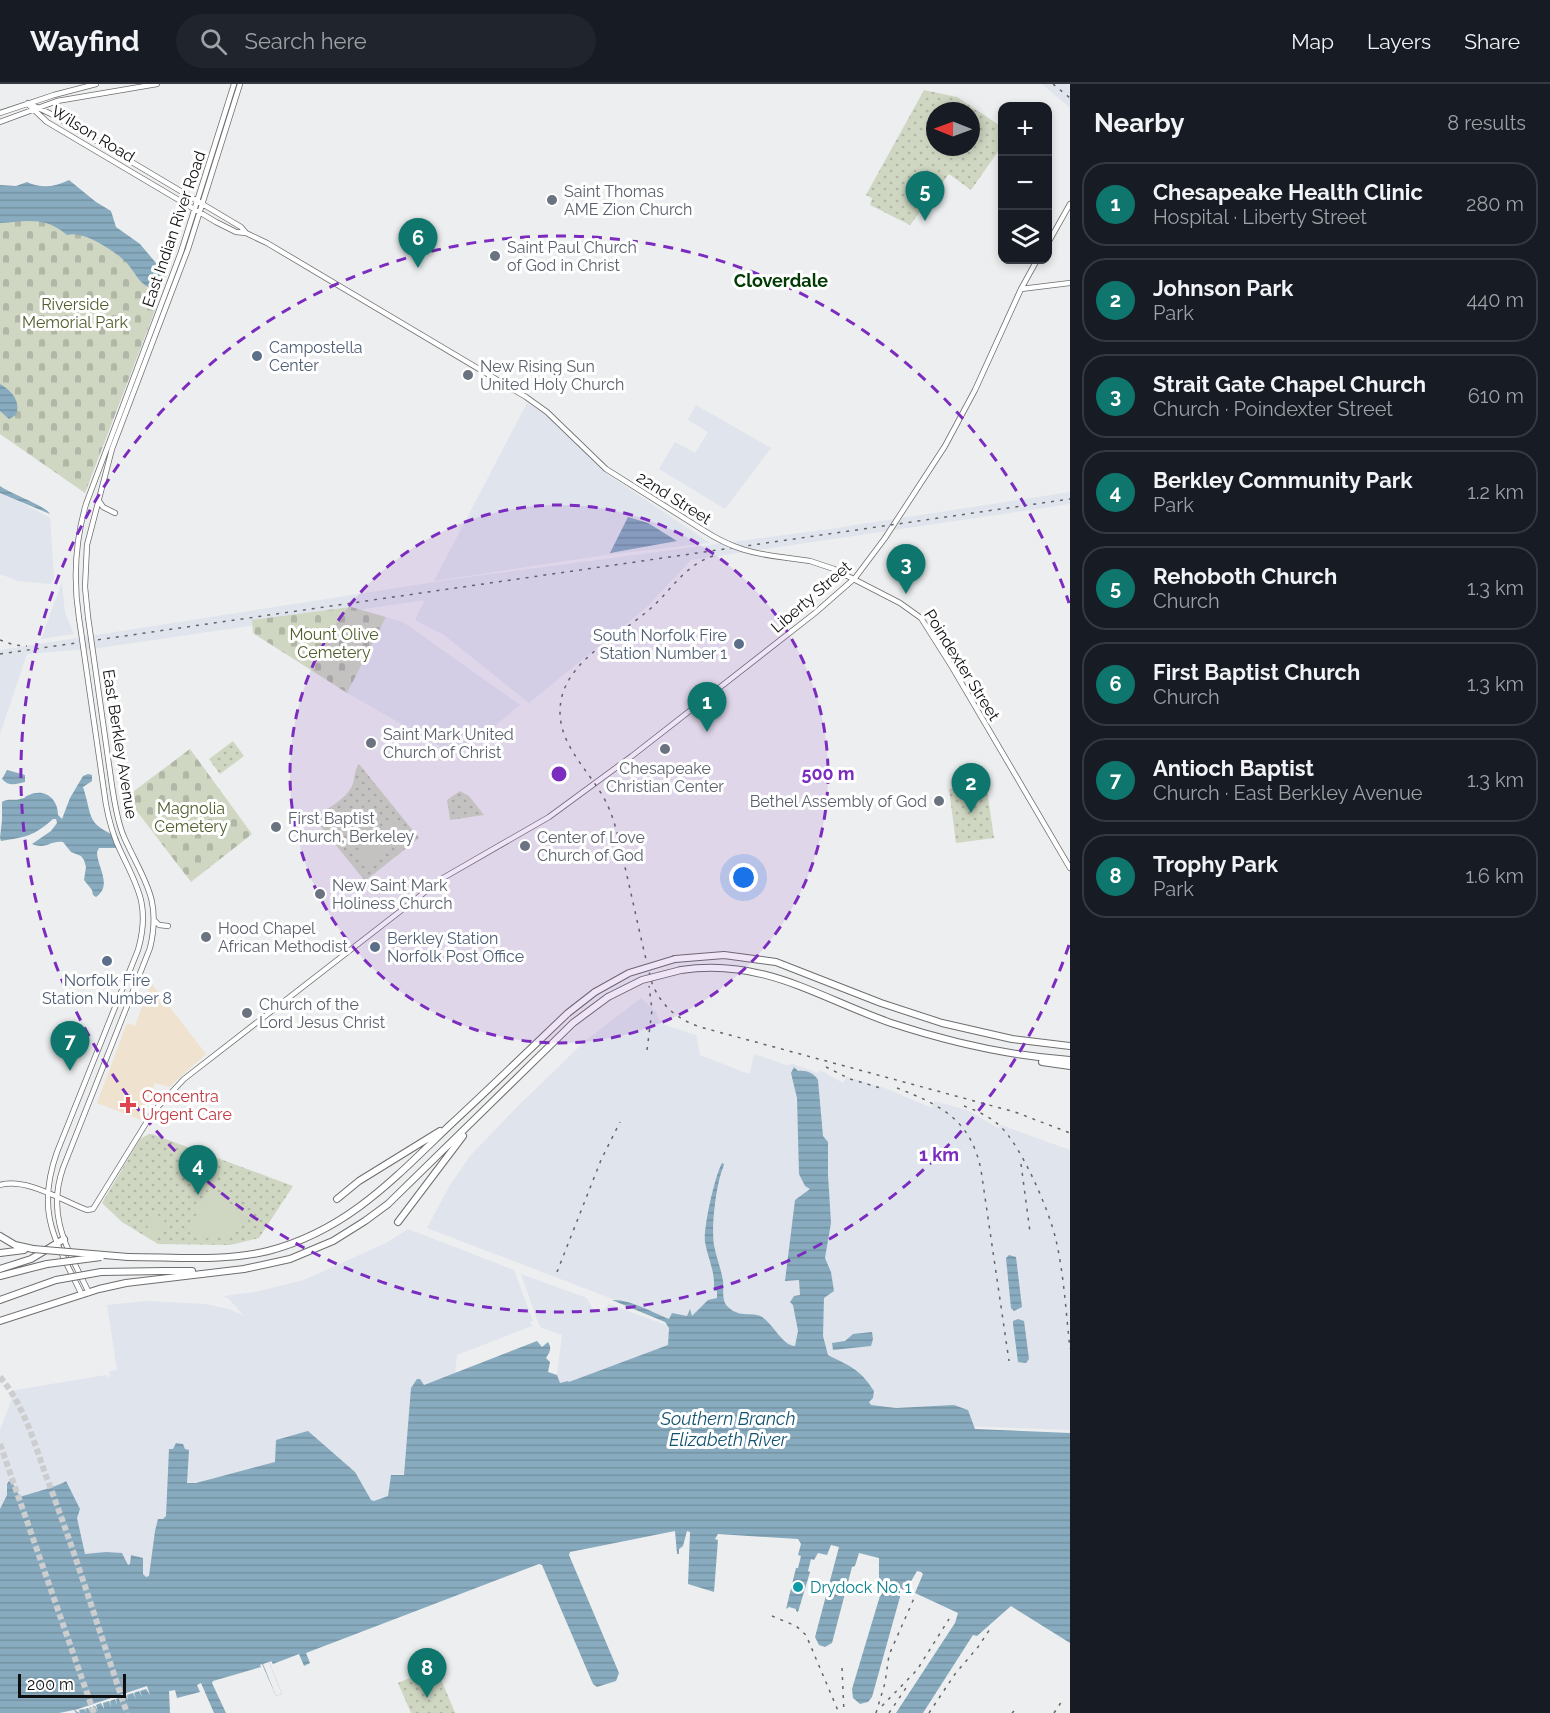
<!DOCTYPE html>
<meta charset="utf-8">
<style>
body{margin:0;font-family:Raleway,sans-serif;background:#20242c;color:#f1f3f6}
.controls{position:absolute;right:18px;top:18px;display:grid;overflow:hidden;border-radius:12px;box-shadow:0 3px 9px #0003}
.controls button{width:54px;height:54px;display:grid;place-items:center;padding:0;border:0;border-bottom:2px solid #363941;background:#171b24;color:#f1f3f6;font:30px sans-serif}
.compass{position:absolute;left:926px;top:18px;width:54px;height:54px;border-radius:50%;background:#171b24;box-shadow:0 3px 9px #0003;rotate:271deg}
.scale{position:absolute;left:18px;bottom:15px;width:108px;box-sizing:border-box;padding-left:6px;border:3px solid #0f0f10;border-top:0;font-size:16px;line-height:21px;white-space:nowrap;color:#0f0f10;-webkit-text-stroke:4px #fff;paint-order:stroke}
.you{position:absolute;left:744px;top:794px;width:21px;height:21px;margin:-15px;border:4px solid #fff;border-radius:50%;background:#1a73e8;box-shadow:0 0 0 9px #1a73e833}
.badge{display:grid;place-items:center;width:39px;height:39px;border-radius:50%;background:#0f766e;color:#fff;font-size:20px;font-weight:700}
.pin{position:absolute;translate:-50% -50px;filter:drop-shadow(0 2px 3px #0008)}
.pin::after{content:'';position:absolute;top:32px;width:21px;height:18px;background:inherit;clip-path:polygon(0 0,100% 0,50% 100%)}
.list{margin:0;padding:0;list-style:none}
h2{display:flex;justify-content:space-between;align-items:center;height:78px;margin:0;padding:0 24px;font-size:26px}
h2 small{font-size:20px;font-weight:400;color:#9ea1a6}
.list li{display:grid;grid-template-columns:39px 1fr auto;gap:18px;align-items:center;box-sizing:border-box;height:84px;margin:0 12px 12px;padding:0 12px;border:2px solid #363941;border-radius:24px}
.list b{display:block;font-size:22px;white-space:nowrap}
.list p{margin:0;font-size:20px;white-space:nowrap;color:#9ea1a6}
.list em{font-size:20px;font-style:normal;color:#9ea1a6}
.icon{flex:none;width:33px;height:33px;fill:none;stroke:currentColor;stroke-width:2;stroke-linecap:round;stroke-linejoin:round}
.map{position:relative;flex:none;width:1070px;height:1629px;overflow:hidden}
header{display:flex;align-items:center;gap:36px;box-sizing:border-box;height:84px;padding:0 30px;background:#171b24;border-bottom:2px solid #363941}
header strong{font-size:28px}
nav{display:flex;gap:33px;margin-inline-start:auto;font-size:21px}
.search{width:420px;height:54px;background:#20242c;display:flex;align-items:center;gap:15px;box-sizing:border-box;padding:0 21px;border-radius:33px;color:#9ea1a6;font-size:22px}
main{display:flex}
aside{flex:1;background:#171b24}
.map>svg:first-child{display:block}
.commercial{fill:#efe2cf}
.built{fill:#e0e4ec}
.green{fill:url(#green-dots);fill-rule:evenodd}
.cemetery{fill:url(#cemetery-stones)}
.pitch{fill:#cfd7c2}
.water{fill:url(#water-rules)}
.pier{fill:#edeeef}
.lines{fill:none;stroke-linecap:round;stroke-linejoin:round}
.highway-tunnel{stroke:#cccdce;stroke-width:6;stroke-dasharray:6 3;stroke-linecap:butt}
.major-casing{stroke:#6d6e6f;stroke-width:6}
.highway-casing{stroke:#6d6e6f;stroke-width:8}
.major{stroke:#fff;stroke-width:4.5}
.highway{stroke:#fff;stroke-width:6}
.rail{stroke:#646566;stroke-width:1.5;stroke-dasharray:3 6;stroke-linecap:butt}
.major-bridge-casing{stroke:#6d6e6f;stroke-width:6;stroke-linecap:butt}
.highway-bridge-casing{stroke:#6d6e6f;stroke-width:8;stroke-linecap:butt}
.major-bridge{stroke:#fff;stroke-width:4.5}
.highway-bridge{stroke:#fff;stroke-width:6}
.ring{fill:none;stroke:#7b2cbf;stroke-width:3;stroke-dasharray:10 8}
.worship-dot{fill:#6b7280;stroke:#fff;stroke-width:2}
.service-dot{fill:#5c6f8a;stroke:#fff;stroke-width:2}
.health-dot{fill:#e0444e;stroke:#fff;stroke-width:2}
.culture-dot{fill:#0f9aa8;stroke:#fff;stroke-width:2}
.labels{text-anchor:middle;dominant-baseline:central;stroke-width:6;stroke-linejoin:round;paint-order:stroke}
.street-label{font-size:16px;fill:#0f0f10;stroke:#fff}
.worship-label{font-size:16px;fill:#5b616d;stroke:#fff;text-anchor:start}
.park-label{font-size:16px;fill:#4f5f2c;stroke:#fff}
.service-label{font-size:16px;fill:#4e5e75;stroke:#fff;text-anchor:start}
.health-label{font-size:16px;fill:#be3a42;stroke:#fff;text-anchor:start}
.culture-label{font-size:16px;fill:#0d838f;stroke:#fff;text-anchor:start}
.neighbourhood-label{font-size:18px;font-weight:bold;fill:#013a03;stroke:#fff}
.water-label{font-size:18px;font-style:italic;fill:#145471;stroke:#fff}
.centre{fill:#7b2cbf;stroke:#fff;stroke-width:3}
.ring-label{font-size:18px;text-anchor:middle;font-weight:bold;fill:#7b2cbf;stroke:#fff;stroke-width:6;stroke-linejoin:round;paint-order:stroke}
</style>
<header>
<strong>Wayfind</strong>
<div class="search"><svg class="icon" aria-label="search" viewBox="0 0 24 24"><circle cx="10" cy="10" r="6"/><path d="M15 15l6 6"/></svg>Search here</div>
<nav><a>Map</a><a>Layers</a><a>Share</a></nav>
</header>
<main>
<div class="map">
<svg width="1070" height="1629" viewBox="0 0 1070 1629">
<defs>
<pattern id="green-dots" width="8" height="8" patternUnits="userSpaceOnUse" patternTransform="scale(1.5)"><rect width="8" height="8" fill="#cfd7c2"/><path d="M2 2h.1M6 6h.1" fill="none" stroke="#b1b7a6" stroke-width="1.8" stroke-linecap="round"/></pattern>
<pattern id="cemetery-stones" width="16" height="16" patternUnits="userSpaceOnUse" patternTransform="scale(1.5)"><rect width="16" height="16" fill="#cfd7c2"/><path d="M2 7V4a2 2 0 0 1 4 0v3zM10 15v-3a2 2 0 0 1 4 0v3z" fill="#b1b7a6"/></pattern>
<pattern id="water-rules" width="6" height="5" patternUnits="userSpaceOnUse" patternTransform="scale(1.5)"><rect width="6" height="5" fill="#88abbf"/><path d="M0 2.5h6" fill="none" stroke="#7492a3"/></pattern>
</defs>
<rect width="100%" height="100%" fill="#edeeef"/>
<!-- commercial -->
<path class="commercial" d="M151,899L206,970L169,1003L155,999L141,1036L97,1019L127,939L135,942Z"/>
<!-- built -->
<path class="built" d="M1042,0H1068L1070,2V24Z
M527,319L547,331L607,390L710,459L605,471L434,497Z
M696,321L771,364L725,425L659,385L675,358L695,369L708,348L688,336Z
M0,407L50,434L54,494L51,500L18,497L0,490Z
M1070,408V420L691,476L647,523L529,619L444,551L415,536L425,516L99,564L27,570L0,650V566L454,495L823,446Z
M62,498L65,529L74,550L41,555Z
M386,533L403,538L520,621L458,672L347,609Z
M641,914L657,929L658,934L665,941L696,951L700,971L746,989H750L754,970L786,981L793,980L818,989L820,986L843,999L847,993L885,1004L932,1024L935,1017L969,1027L998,1044L1001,1041L1070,1066V1346L935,1341L566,1317L557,1291L562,1251L542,1244L539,1241L521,1190L587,1214L592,1224L599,1227L604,1226L609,1220L669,1242L670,1237L427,1144L450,1101L470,1072L518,1022L585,957Z
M408,1145L514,1186L533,1237L530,1238L532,1242L457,1271L444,1406L251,1481L0,1529V1346L15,1306L106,1291L110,1294L109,1287L117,1286L107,1221L146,1217L205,1220L229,1225L244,1232L229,1215L223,1212L255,1208L304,1196L386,1159Z"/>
<!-- green -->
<path class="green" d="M924,6L957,13L1002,43V62L971,106L949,90L910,141L870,121L872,114L866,111ZM935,27H971V63H935Z
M233,657L244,672L220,690L209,675Z
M359,680L419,754L365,797L314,734C326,725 345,716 352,702C355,695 354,686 359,680Z
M986,700L994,754L956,759L949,705Z
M460,707L469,712L484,731L450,736L447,716Z
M149,1050H152L293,1102L259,1154L230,1161L158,1160L122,1138L102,1119L140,1055Z
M436,1583L455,1629H411L398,1599Z"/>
<!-- cemetery -->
<path class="cemetery" d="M37,133L111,161L145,199L156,224L85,409L0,350V136Z
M351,523L386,533L347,609L253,549L252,536Z
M190,665L252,750L191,798L126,713Z"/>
<!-- pitch -->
<path class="pitch" d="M371,717L378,731L380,747L395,736L407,752L368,782L356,767L362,761L348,742V737Z
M215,1110L247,1131C231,1153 212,1162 187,1147L207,1112Z
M156,1130L165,1136L153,1155L144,1149Z"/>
<!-- water -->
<path class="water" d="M69,96L96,118L111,127L116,143L140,160L166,191L158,208C136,199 139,192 125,177C113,166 83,146 67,151C46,132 26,137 0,139V101L16,102L27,98C42,105 54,103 69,96Z
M0,300C12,307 21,317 16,331L9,335L0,327Z
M0,402C11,410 46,422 50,430L0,409Z
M628,433L648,439L677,457L610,469Z
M7,686L25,691V698C16,700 9,703 2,695Z
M88,690L92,691V697L83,703C93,733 85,739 118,753L122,764H99L97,768C97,783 113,801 96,813L93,811L92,806L84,796L86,783L84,776L81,772L71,768L63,758C50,756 47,766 32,760L51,747L57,739L56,735H53C34,752 26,753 1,757L0,754L2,736V718C8,714 13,717 20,715C27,714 23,713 29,711C45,704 58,715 58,731L62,735L70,714L83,692Z
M794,983L798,987C806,986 814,989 818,996L823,1052L828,1058V1091L831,1139L825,1174L831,1188L834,1207L824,1214L823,1252L828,1271C851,1283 859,1284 874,1307L873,1314L869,1318L871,1321L896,1324L954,1321L968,1326L975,1345L1070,1349V1559L1011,1522L977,1552L973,1551L923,1629H896L955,1539L958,1529L915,1509L923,1490L921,1488L917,1487L906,1506H902L900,1509L882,1504V1501L879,1499V1474L859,1469L855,1482L852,1483L832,1559L825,1563L819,1561L815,1553L839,1463L831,1461L827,1471L818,1469L814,1476L811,1475L808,1487L810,1488L798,1528L796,1527V1525L789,1523L786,1525L796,1484H798L801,1472L798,1471L801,1460L798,1455L718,1450L715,1455L718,1456L714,1508L688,1500L690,1448L687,1447L683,1462L679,1465V1470H677L675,1447L570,1468L569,1471L619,1589L616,1597L597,1603L593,1600L542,1481L539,1480L306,1569L310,1579L304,1582L299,1570L273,1580L271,1577L269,1578L282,1610L276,1612L262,1580L260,1581L261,1583L213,1597L212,1599L226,1629H214L201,1599L197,1601L200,1608L177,1614L175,1606L169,1607L170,1629H76L74,1626L59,1629H0V1425L7,1411V1400L9,1397L13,1400L20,1413C29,1410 62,1401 66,1397L80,1425L77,1434L85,1470L106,1468L122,1469L128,1481L130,1480L131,1471L143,1474V1490L146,1493L149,1492L155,1447L158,1435H163L166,1432L169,1365H173L176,1359L183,1360L185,1365L189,1366L187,1399H196L275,1378L276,1356L308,1347L355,1388L371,1416L374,1417L388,1412L391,1391H404L411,1304L417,1295H420L424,1301L537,1257L542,1263L548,1258C552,1264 550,1268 546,1274L550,1278L548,1288L557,1291L560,1299L568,1297L569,1298L668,1261L669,1244L665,1238L612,1216C629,1215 652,1228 669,1235L672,1229L687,1232L690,1225L692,1232L708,1216L717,1214V1207L714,1205C715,1186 708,1175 705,1158C703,1145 715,1091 722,1079L724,1080L723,1084C716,1100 711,1144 714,1161C716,1173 721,1184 723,1197C724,1205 721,1217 728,1223C741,1235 752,1227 762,1233C773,1240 783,1262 795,1262L798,1247L793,1221L790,1218L794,1212L800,1211L799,1196L785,1197L795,1116L810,1105L805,1102L799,1090L797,1014L791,989Z
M1009,1171L1016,1173L1022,1223L1014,1227L1011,1224L1006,1174Z
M1018,1235L1024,1237L1029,1275L1026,1279L1018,1278L1013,1240V1237Z
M872,1248L873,1255L871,1262L833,1266L832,1259L845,1257L853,1250Z
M882,1505L899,1509L900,1513L872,1613L868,1618L860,1620L853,1614L852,1605Z"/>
<!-- pier -->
<path class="pier" d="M269,1578L282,1610L276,1612L263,1580Z
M147,1602L150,1611L146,1605L140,1607L142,1613L139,1607L134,1609L136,1615L133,1609L127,1611L128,1617L126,1611L123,1613L125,1618L122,1613H120L121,1620L119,1614L116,1615L117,1621L115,1615L110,1617L111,1623L109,1617L103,1619L104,1625L101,1619L96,1621L98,1627L95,1622H93V1629L91,1623L89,1624L91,1629L88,1624L85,1625L87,1629L84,1625L79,1626L80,1629L76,1627L75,1626Z"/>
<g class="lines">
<!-- highway-tunnel -->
<path class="highway-tunnel" d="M0,1293C24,1321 34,1358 46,1392C76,1470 100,1550 127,1629
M0,1360L94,1629"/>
<!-- major casing -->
<g class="major-casing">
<path id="major" d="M28,19L51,30L241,143L246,149L267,159L526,313L547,328L606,385L703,446
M29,21L47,38L216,138L236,148L246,149
M0,29L54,11L96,0
M0,38L57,17L157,0
M1048,159L1070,120
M1021,205L1070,199
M99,417L103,423L115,429
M788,474L810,477L834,485L900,519L921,534L952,583L1070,784
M88,533L85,503L87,461L112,365L188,165L240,0
M79,534C73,495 75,458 86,420L181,168L234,0
M155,837L159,841L168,842
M0,1101C26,1093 63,1117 87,1126L93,1125L153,1028L184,995L443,794L549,733L632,672L815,529L855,494L885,454L945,362L975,306L1021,205L1037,176
M89,1209C68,1165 46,1133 63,1084L150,864C162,814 143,796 124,753C117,737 115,720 112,702
M82,1211C56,1157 35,1130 57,1068L138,866C152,817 134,799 116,757C110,741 106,724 104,707"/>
</g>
<!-- highway casing -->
<g class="highway-casing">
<path id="highway" d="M675,875L724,871L776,878L881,919L942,939L1012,955L1070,962
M681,886C764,874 817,913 891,939C949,958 1009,972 1070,976
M1042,978L1070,982
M337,1115L359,1097L440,1047
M398,1138L463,1052
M0,1152L15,1161L33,1165
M0,1169L24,1166
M128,1173C175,1173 222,1178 268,1167C346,1147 394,1095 449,1042C489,1005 528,967 568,929L595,908
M0,1185L31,1175L64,1155
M164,1187H192
M0,1192L47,1180
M0,1216L56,1196
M0,1237L99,1205L126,1199L244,1185L290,1175L333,1157L365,1137L388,1120L573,939L608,913"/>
</g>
<!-- major -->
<use href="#major" class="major"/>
<!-- highway -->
<use href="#highway" class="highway"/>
<!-- rail -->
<path class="rail" d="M1053,0L1070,14
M713,472C682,482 669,511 644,530C616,553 572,575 562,612C551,656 588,683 606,718C616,738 620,762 625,783C634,822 642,861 652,899C661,922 677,935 700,943L1015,1028L1070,1049
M0,556L14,561L27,562
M0,570L1070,415
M647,966L652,926L649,902
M826,983L850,995L884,1005
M897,1004C941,1021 971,1036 981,1086L1009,1277
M964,1022C977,1027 989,1032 1000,1042C1022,1063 1049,1126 1056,1156C1064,1191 1066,1229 1070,1265
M1021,1080L1030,1148
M557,1188L601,1076L620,1038
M772,1532L796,1542L806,1551L839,1629
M842,1584L844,1629
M882,1622L917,1586L949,1535
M876,1629L885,1599L889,1571L915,1512
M889,1629L906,1604
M929,1629L955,1590L978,1563L992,1542
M1012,1629L1014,1627
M1054,1629L1064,1614"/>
<!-- major-bridge casing -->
<g class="major-bridge-casing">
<path id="major-bridge" d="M703,446C732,465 754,470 788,474
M88,533L112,702
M79,534L104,707"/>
</g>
<!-- highway-bridge casing -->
<g class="highway-bridge-casing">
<path id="highway-bridge" d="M595,908L629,889L675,875
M608,913L642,896L681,886
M33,1165L128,1173
M47,1180L101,1173
M56,1196L101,1188L164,1187"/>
</g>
<!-- major-bridge -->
<use href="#major-bridge" class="major-bridge"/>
<!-- highway-bridge -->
<use href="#highway-bridge" class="highway-bridge"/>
</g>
<!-- distance rings -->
<circle cx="559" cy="690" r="269" fill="#7b2cbf" fill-opacity=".12"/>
<g class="ring">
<circle cx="559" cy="690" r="269"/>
<path d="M1069 861A538 538 0 1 1 1069 519"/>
</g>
<!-- markers -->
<g class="worship-dot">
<circle cx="552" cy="116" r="6"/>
<circle cx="495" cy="172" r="6"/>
<circle cx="468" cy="291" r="6"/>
<circle cx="371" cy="659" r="6"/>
<circle cx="665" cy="665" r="6"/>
<circle cx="939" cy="717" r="6"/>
<circle cx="276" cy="743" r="6"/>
<circle cx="525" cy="762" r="6"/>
<circle cx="320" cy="810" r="6"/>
<circle cx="206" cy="853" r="6"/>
<circle cx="247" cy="929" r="6"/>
</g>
<g class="service-dot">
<circle cx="257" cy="272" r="6"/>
<circle cx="739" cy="560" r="6"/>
<circle cx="375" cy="863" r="6"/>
<circle cx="107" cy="877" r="6"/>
</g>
<path class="health-dot" d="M125 1012h6v6h6v6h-6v6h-6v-6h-6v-6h6z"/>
<circle class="culture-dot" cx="798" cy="1503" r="6"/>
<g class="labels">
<!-- street labels -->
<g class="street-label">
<text transform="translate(93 50) rotate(31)">Wilson Road</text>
<text transform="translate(174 145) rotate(-71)">East Indian River Road</text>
<text transform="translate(674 414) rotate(32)">22nd Street</text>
<text transform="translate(811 513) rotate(-41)">Liberty Street</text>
<text transform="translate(962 581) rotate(58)">Poindexter Street</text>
<text transform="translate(120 660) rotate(81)">East Berkley Avenue</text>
</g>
<!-- worship labels -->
<g class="worship-label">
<text x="564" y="107">Saint Thomas<tspan x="564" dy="18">AME Zion Church</tspan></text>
<text x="507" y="163">Saint Paul Church<tspan x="507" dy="18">of God in Christ</tspan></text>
<text x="480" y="282">New Rising Sun<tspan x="480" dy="18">United Holy Church</tspan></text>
<text x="383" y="650">Saint Mark United<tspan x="383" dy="18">Church of Christ</tspan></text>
<text x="665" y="684" text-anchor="middle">Chesapeake<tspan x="665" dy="18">Christian Center</tspan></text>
<text x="927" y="717" text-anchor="end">Bethel Assembly of God</text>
<text x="288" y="734">First Baptist<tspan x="288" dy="18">Church, Berkeley</tspan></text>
<text x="537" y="753">Center of Love<tspan x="537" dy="18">Church of God</tspan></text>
<text x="332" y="801">New Saint Mark<tspan x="332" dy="18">Holiness Church</tspan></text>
<text x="218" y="844">Hood Chapel<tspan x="218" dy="18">African Methodist</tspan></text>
<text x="259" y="920">Church of the<tspan x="259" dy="18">Lord Jesus Christ</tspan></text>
</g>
<!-- park labels -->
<g class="park-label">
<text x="75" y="220">Riverside<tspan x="75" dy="18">Memorial Park</tspan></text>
<text x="334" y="550">Mount Olive<tspan x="334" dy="18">Cemetery</tspan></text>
<text x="191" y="724">Magnolia<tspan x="191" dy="18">Cemetery</tspan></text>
</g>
<!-- service labels -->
<g class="service-label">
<text x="269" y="263">Campostella<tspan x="269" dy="18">Center</tspan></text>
<text x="727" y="551" text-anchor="end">South Norfolk Fire<tspan x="727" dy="18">Station Number 1</tspan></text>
<text x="387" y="854">Berkley Station<tspan x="387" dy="18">Norfolk Post Office</tspan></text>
<text x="107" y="896" text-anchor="middle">Norfolk Fire<tspan x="107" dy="18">Station Number 8</tspan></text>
</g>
<!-- health labels -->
<g class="health-label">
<text x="142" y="1012">Concentra<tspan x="142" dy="18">Urgent Care</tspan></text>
</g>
<!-- culture labels -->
<g class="culture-label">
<text x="810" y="1503">Drydock No. 1</text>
</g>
<!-- neighbourhood labels -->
<g class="neighbourhood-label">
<text x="781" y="196">Cloverdale</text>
</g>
<!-- water labels -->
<g class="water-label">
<text x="728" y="1334">Southern Branch<tspan x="728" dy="21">Elizabeth River</tspan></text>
</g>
</g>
<circle cx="559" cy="690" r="9" class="centre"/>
<g class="ring-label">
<text x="828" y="696">500 m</text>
<text x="939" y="1077">1 km</text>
</g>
</svg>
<div class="controls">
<button>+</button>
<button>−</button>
<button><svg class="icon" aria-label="layers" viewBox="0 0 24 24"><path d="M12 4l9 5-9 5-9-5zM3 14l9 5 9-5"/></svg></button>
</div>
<svg class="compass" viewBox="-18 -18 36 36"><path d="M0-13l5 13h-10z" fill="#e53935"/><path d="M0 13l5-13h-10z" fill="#9ea1a6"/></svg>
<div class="scale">200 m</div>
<div class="you"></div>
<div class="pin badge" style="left:707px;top:648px">1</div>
<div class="pin badge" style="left:971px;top:729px">2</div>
<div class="pin badge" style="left:906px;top:510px">3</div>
<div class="pin badge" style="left:198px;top:1111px">4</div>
<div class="pin badge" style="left:925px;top:137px">5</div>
<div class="pin badge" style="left:418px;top:184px">6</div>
<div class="pin badge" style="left:70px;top:987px">7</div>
<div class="pin badge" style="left:427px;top:1614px">8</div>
</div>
<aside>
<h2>Nearby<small>8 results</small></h2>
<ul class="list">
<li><span class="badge">1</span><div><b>Chesapeake Health Clinic</b><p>Hospital · Liberty Street</p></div><em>280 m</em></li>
<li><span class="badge">2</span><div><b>Johnson Park</b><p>Park</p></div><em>440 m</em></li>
<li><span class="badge">3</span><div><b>Strait Gate Chapel Church</b><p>Church · Poindexter Street</p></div><em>610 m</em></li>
<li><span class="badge">4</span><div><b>Berkley Community Park</b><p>Park</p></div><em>1.2 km</em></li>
<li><span class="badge">5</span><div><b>Rehoboth Church</b><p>Church</p></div><em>1.3 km</em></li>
<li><span class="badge">6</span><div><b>First Baptist Church</b><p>Church</p></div><em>1.3 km</em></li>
<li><span class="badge">7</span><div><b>Antioch Baptist</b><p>Church · East Berkley Avenue</p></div><em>1.3 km</em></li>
<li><span class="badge">8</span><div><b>Trophy Park</b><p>Park</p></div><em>1.6 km</em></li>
</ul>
</aside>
</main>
